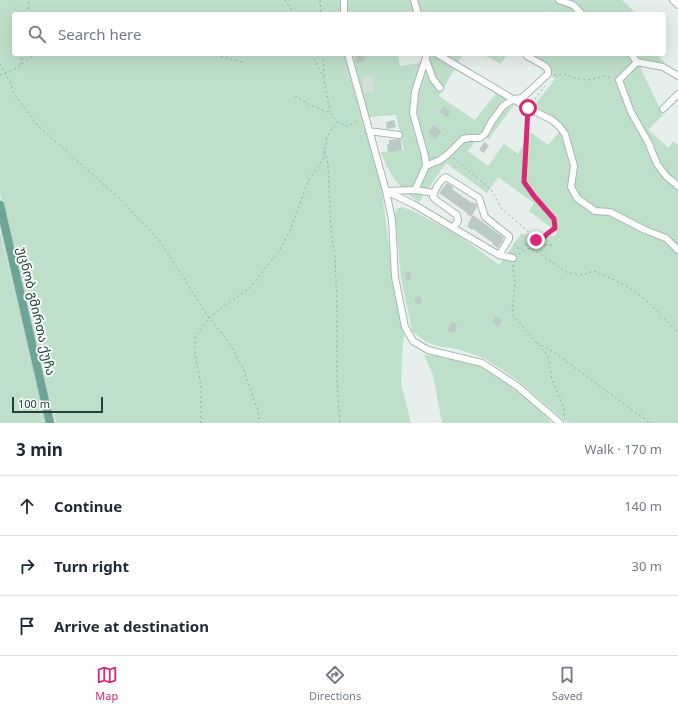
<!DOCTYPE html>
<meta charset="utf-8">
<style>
body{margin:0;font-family:"Noto Sans","Noto Sans Georgian",sans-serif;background:#f6f6f7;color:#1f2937}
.scale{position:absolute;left:12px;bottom:10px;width:91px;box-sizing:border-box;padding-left:4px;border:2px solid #24423a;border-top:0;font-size:11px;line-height:14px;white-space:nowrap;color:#24423a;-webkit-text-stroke:3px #f7fbf9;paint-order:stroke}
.stop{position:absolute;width:12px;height:12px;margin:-9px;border:3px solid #db2777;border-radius:50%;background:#fff}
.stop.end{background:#db2777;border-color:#fff;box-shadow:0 1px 4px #0008}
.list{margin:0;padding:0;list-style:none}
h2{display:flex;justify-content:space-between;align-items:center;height:52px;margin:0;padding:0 16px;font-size:17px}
h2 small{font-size:13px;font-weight:400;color:#747a83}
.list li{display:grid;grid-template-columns:26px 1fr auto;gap:12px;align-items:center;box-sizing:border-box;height:60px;padding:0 16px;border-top:1px solid #e0e1e3}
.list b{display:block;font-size:15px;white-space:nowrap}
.list em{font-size:13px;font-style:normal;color:#747a83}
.icon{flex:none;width:22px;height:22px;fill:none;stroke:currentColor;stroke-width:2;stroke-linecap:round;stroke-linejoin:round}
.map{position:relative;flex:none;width:678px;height:423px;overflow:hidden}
.search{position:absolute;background:#fff;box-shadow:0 4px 16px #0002;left:12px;right:12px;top:12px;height:44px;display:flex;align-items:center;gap:10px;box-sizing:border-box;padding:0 14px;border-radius:4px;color:#747a83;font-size:15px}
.sheet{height:232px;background:#fff}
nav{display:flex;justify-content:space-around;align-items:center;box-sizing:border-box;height:56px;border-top:1px solid #e0e1e3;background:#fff;font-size:11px;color:#747a83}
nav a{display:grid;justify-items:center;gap:2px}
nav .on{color:#db2777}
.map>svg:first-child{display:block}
.built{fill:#d4dfda}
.green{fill:#bfe0c8;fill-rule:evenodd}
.building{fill:#bbcac4}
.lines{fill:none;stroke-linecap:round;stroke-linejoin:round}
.minor-casing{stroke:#a8b8b2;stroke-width:8}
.major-casing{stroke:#c2cac8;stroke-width:10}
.path{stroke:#86b3a5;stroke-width:1;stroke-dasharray:2 3;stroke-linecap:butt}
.minor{stroke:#fff;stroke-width:6}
.major{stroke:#6aa596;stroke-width:8}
.route{stroke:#db2777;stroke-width:5}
.labels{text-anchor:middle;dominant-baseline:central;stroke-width:4;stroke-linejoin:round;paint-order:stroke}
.street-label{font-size:13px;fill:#24423a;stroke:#f7fbf9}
</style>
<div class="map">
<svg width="678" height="423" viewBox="0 0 678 423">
<rect width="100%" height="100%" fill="#e6efeb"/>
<!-- built -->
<path class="built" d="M372,77L374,93L364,94L363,78Z"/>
<!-- green -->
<path class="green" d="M0,0H340V14H14V54H345L381,184L395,294L404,335L402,355L401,383L411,423H56L36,345L29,309L0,194Z
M347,0H622L637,14H348Z
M351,54H398L400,66L420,63L423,54H463L439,96L475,120L497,92L516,102L489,139L481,133L468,151L488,166L504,144L518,154L530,132L548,145L560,131L534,110L537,102L555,79L523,54H662L659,57L664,62L662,65L644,63L640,67L663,115L648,130L669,148L673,141L678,145V423H567L516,379L484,358L457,349L436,346L425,341L412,331L401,277L395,214L397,209L402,207L413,211L458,235L499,265L521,234L555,236L557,232L529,211L534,203L498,177L487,193L446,163L419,202C399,188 389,175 381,152L404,150L396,115L368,117ZM372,77L374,92L364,94L363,78Z
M483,54H508L500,64Z
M0,231L46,423H0Z
M424,355L440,356L483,367L509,385L540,410L552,423H442L433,375Z"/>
<!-- building -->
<path class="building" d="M363,54L365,61L357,63L355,56Z
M444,106L450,112L447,117L440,112Z
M394,120L396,127L387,129L386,122Z
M434,125L441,132L435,139L428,132Z
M401,139L402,150L388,152L387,144H389V140Z
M484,142L489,145L484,153L479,150Z
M447,183L453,187L452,189L472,203V202L476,204L477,207L471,217L467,214V213L439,193Z
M473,215L504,238L498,248L492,244L493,243L473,229L472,230L467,226Z
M410,272L412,279L407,281L405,273Z
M420,296L422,303L416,304L414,298Z
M496,316L502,321L498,326L492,321Z
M451,322L457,323L455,332L448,331Z"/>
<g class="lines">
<!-- minor casing -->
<g class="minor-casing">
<path id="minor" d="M344,0V14
M414,0L418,14
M559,0L573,5L582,14
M673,0L678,5
M348,54L386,191L392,220L395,277L405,327L413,341L428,350L482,363L517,386L560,423
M437,54L528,108L552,120L559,126L565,134L574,166L571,187L577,198L595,211L610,212L645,230L666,238L678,250
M631,54L637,62L663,67L678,76
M426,60L433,79L440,88
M637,62L619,80L631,112L648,142L657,164L666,176L678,186
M663,109L678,94
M369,131L399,135
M426,166L425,156L413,113L415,92L427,54
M415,190L434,193
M386,191L415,190L426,166L440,160L448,154L463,139L469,138H480L485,134L492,121L503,106L514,99L522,98L548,74V70L545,66L527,56
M388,192L413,204L499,255L513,258
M454,227L458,221L457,215L436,200L433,197C434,190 440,180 446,177L479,198L485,217L509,236V239L499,255"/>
</g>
<!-- major casing -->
<g class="major-casing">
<path id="major" d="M0,205L50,423"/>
</g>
<!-- path -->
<path class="path" d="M285,0L294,14
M320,0L321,14
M28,14L29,0
M211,54L242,62
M312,54L324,79L330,112
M323,54L324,78
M0,64L10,82L15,95L37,125L120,199L160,241L209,318L228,341L243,368L258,411L259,423
M20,65L22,54
M0,75L17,68L35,54
M554,75L562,74L576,78L589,80L605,76L613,78
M295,96L310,105L330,113L337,122L348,126L359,120
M532,103L545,86
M527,114L524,182L534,196L554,219L555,228L547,234L533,249
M325,151L328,164L331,229L335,257L337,305V383L340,423
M453,158L491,189L501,208L530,233L536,240V244
M514,244L520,250L526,245H552
M519,254L526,249H533L566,272L581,275L594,271C611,278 629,286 643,298C655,307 667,322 678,333
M513,265L515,283L512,314L548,356L552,380L564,409V419
M537,343L552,351L650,423
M201,423V386L195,352V338L209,318L224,306L250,288L279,251L290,231L306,187L310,178L323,160L327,137L331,130L337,122"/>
<!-- minor -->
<use href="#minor" class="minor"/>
<!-- major -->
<use href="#major" class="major"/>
</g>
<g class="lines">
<!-- route -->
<path class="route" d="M528,108L524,182L534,196L554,219L555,228L547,234L536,245V240"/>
</g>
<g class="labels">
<!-- street labels -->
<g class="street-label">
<text transform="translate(37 311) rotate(77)">უცნობ გმირთა ქუჩა</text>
</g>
</g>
</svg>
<div class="scale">100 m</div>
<div class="stop" style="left:528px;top:108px"></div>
<div class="stop end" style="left:536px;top:240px"></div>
<div class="search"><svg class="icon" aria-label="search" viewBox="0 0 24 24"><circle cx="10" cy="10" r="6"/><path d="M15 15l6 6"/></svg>Search here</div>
</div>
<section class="sheet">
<h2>3 min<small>Walk · 170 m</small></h2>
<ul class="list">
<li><svg class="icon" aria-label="ahead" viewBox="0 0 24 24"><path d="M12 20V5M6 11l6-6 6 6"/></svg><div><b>Continue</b></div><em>140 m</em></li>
<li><svg class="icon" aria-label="right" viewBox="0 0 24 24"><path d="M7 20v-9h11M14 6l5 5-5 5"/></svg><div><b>Turn right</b></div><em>30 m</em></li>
<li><svg class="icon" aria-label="arrive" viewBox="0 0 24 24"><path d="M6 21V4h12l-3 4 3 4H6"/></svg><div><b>Arrive at destination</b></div></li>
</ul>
</section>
<nav>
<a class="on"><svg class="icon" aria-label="map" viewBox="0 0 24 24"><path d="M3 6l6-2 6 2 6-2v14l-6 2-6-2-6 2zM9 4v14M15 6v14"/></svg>Map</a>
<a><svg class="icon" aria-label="directions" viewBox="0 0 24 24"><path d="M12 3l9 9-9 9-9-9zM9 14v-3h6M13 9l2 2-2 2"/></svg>Directions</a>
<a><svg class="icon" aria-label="saved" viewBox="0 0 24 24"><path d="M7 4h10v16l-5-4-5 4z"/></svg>Saved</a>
</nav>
